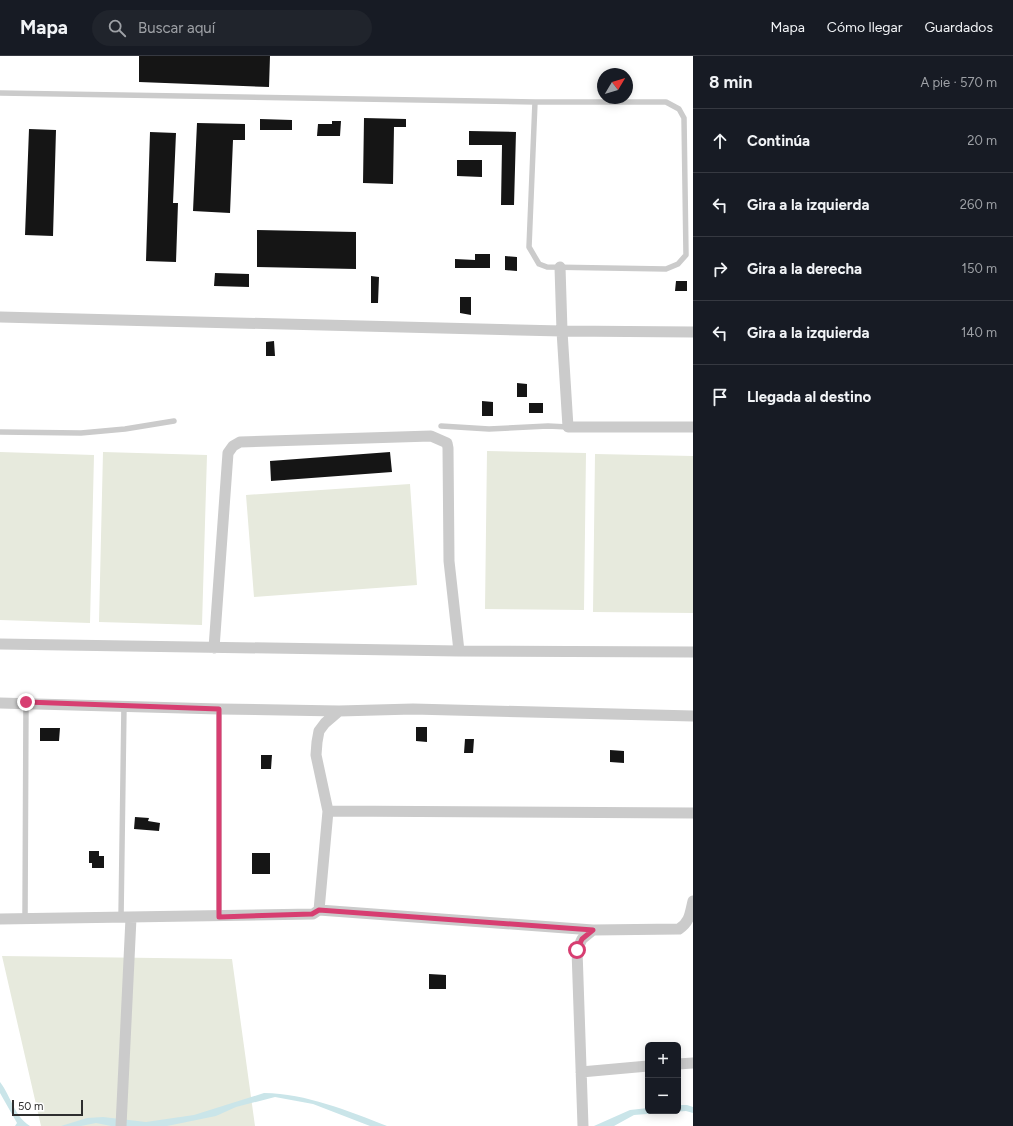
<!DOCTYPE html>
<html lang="es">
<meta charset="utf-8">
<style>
body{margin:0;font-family:Figtree,sans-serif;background:#20242c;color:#f1f3f6}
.controls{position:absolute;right:12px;bottom:12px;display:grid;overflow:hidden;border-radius:6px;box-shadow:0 2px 10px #0003}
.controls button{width:36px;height:36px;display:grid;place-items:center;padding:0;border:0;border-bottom:1px solid #363941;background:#171b24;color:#f1f3f6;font:20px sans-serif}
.compass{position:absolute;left:597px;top:12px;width:36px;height:36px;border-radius:50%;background:#171b24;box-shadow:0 2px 10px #0003;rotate:52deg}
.scale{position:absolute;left:12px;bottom:10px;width:71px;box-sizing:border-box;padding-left:4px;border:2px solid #2e2e2e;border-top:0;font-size:11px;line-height:14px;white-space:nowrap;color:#2e2e2e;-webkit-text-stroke:3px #fff;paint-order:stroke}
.stop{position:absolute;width:12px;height:12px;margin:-9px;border:3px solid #d73e71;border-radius:50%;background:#fff}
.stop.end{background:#d73e71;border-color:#fff;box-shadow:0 1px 4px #0008}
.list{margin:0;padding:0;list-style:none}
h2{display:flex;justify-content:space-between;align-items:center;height:52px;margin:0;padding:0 16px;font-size:17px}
h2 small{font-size:13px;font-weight:400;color:#9ea1a6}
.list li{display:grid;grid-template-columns:26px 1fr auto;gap:12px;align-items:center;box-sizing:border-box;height:64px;padding:0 16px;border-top:1px solid #363941}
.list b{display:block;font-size:15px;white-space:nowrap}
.list em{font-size:13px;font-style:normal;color:#9ea1a6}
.icon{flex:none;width:22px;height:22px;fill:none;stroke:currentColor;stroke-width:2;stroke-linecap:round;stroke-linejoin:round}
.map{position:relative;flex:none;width:693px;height:1070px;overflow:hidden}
header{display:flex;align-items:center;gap:24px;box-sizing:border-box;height:56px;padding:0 20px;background:#171b24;border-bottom:1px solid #363941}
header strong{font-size:19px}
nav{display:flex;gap:22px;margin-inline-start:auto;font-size:14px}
.search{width:280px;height:36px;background:#20242c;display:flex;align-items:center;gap:10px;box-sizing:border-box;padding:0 14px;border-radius:22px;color:#9ea1a6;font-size:15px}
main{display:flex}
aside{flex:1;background:#171b24}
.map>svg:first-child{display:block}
.green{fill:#e7eadd}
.water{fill:#cae5e9}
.building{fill:#151515}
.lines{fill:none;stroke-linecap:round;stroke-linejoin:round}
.lane{stroke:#cbcbcb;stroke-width:5.5}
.street{stroke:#cbcbcb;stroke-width:11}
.route{stroke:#d73e71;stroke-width:5}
</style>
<header>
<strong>Mapa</strong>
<div class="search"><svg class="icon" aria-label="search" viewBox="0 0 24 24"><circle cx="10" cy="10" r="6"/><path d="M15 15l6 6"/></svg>Buscar aquí</div>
<nav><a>Mapa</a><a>Cómo llegar</a><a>Guardados</a></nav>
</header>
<main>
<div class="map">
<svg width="693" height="1070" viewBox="0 0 693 1070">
<rect width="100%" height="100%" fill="#fff"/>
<!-- green -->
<path class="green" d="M487,395L586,397L584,554L485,553Z
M0,396L94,399L90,567L0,564Z
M103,396L207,399L202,569L99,566Z
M595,398L693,400V557L593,556Z
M410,428L417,529L254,541L246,439Z
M2,900L232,903L255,1070H41Z"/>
<!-- water -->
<path class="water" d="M0,1026C11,1040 14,1060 30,1070H15L17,1067L0,1037Z
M264,1037C307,1038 346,1054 387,1070H370L313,1048L275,1041L236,1051L216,1060L167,1070H111L96,1067L81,1070H61L87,1062L103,1061L146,1066L194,1059Z
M678,1049H687L693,1051V1057L686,1055L634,1059L614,1070H594L630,1054L648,1052V1055H678Z"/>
<!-- building -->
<path class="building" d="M139,0H270L269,31L139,26Z
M364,62L406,63V71H394L393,128L363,127Z
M260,63L292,64V74H260Z
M332,65H341L340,80H317L318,68H332Z
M197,67L245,68V84H233L230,157L193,155Z
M29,73L56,74L53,180L25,179Z
M469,75L516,76L514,149H501L502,89H469Z
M150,76L176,77L173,147H178L176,206L146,205Z
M457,104H482V121L457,120Z
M257,174L356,176V213L257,211Z
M475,198H490V212H455V203L475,204Z
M505,200L517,201V215L505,214Z
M215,217L249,218V231L214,230Z
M371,220L379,221L378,247H371Z
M676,225H687V235H675Z
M460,241H471V259L460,257Z
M274,285L275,300H266V286Z
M517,327L527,328V341H517Z
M482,345L493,346V360H482Z
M529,347H543V357H529Z
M390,396L392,416L271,425L270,405Z
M416,671H427V686L416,685Z
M40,672H60L59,685H40Z
M465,683H474L473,697H464Z
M610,694L624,695V707L610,706Z
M261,699H272L271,713H261Z
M135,761L149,762L148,765L160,767L159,775L134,773Z
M89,795H99V800H104V812H92V807H89Z
M252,797H270V818H252Z
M429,918L446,919V933H429Z"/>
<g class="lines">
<!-- lane -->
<path class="lane" d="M0,37L535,46H666L679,53L684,62L686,199L678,208L666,213L547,211L539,208L529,191L535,46
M441,370L489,373L548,370L568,371
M0,376L81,377L125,373L174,365
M219,861V653
M121,862L124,650
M25,863L26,646"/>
<!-- street -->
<path class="street" d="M560,211L562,275L693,276
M0,261L562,275L568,371H693
M0,588L459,595L693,596
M214,592L228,397L233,390L240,386L431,380L447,387L448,392L449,505L459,595
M0,647L219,653L339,655L413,653L693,660
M328,755L693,757
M319,854L593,874
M0,863L313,858L319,854L328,755L316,699L317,686L319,675L325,667L339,655
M678,1008L693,1007
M581,1016L648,1010
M121,1070L131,862
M583,1070L577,894L582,883L593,874L679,873C690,866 690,857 693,845"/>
</g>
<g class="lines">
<!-- route -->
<path class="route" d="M26,646L219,653V861L312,858L319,854L593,874L582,883L577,894"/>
</g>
</svg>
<div class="controls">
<button>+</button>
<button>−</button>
</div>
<svg class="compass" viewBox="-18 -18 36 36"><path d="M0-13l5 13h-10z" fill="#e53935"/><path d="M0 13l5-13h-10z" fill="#9ea1a6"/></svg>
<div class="scale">50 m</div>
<div class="stop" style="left:577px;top:894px"></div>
<div class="stop end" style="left:26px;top:646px"></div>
</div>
<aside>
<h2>8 min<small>A pie · 570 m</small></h2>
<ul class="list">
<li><svg class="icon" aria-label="ahead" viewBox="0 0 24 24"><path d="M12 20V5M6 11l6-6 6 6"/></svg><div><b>Continúa</b></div><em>20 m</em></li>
<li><svg class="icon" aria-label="left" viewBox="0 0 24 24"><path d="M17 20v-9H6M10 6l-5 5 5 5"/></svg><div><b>Gira a la izquierda</b></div><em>260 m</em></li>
<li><svg class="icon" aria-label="right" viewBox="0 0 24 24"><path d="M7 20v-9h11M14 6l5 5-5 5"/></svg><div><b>Gira a la derecha</b></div><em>150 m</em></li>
<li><svg class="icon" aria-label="left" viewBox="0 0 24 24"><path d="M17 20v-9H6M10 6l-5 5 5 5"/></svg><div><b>Gira a la izquierda</b></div><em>140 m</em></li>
<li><svg class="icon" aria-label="arrive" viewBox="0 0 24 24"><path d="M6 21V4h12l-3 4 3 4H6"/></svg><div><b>Llegada al destino</b></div></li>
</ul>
</aside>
</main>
